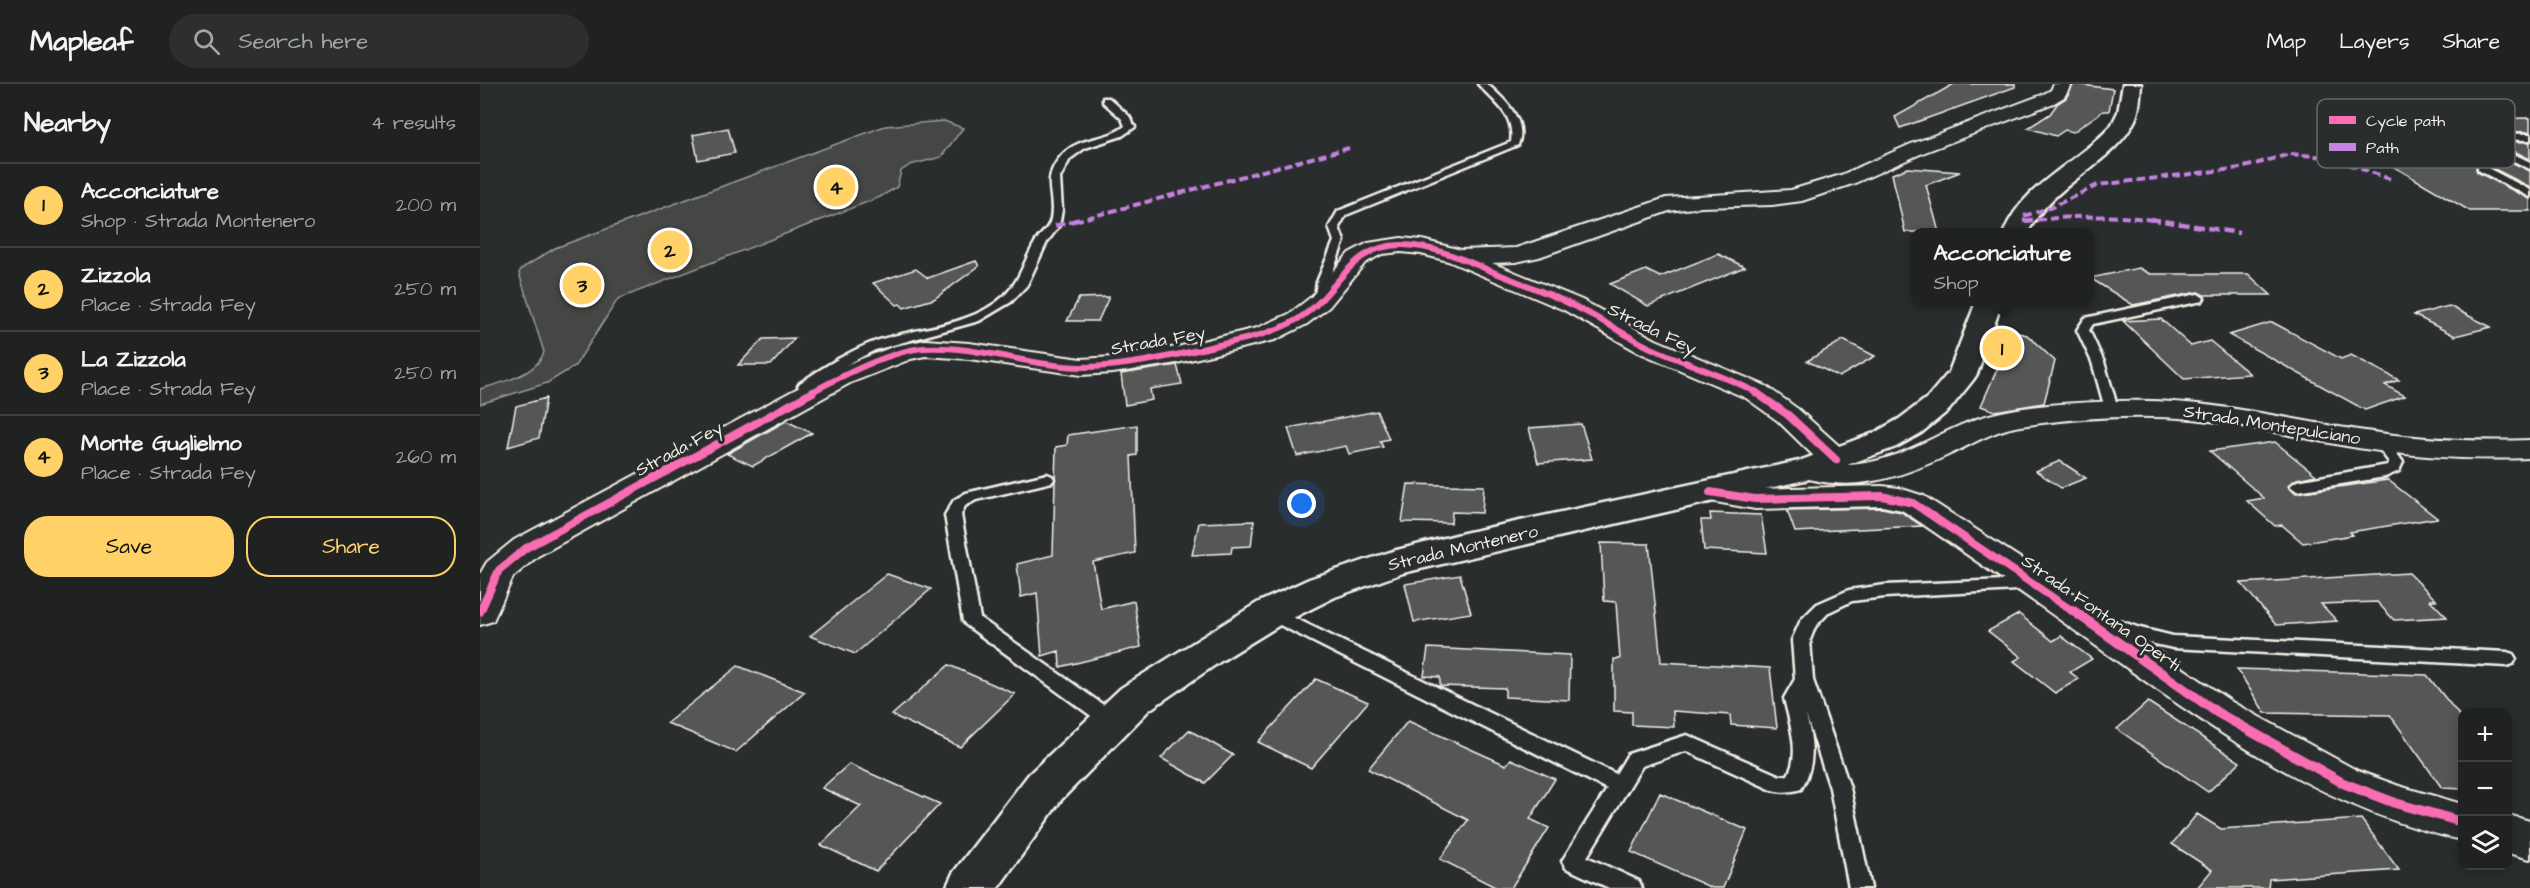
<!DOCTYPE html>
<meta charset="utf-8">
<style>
body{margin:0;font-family:"Architects Daughter",sans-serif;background:#2d2f2f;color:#f1f3f6}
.controls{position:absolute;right:18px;bottom:18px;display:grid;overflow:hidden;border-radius:12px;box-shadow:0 3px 15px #0003}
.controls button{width:54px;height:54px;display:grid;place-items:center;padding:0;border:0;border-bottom:2px solid #3d3f40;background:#202222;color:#f1f3f6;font:30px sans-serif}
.you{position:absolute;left:822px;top:420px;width:21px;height:21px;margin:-15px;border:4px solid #fff;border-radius:50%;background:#1a73e8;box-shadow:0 0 0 9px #1a73e833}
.badge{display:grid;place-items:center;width:39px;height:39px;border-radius:50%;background:#ffd166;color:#111;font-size:20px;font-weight:700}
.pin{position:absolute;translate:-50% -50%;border:3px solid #fff;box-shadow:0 2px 6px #0006}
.popup{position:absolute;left:1431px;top:144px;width:183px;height:78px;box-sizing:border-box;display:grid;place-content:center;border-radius:12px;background:#202222;filter:drop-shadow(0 2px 4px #0005);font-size:20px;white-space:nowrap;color:#a2a4a5}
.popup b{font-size:22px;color:#f1f3f6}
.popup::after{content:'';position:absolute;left:50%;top:100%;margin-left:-12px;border:12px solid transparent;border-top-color:#202222}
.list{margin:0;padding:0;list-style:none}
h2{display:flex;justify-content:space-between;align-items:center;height:78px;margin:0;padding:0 24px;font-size:26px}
h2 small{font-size:20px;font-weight:400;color:#a2a4a5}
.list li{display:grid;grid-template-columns:39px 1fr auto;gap:18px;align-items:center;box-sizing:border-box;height:84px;padding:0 24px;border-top:2px solid #3d3f40}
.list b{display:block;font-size:22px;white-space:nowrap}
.list p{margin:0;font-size:20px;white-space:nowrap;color:#a2a4a5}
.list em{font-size:20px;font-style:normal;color:#a2a4a5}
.actions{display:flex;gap:12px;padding:18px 24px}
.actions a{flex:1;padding:14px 0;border:2px solid #ffd166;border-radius:24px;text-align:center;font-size:21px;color:#ffd166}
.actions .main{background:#ffd166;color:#111}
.icon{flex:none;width:33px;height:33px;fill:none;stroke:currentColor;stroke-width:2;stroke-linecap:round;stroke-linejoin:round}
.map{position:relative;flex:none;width:2050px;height:804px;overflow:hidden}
header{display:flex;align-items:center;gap:36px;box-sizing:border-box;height:84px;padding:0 30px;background:#202222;border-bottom:2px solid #3d3f40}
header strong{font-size:28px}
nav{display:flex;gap:33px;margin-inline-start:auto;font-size:21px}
.search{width:420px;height:54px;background:#2d2f2f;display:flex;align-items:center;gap:15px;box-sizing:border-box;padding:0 21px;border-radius:33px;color:#a2a4a5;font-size:22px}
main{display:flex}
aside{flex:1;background:#202222}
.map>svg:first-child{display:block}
.green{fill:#444645;stroke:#9c9c96;stroke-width:1.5}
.building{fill:#555756;stroke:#f4f1e8;stroke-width:1.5}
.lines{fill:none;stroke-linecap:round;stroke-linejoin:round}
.lane-casing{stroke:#f4f1e8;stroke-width:5}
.street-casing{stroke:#f4f1e8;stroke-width:4}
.secondary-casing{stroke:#f4f1e8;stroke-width:5}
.lane{fill:#2a2d2e;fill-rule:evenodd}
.street{fill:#2a2d2e;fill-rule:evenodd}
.secondary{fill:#2a2d2e;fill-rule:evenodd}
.quiet-far1{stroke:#c483df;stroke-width:4;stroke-dasharray:8 4;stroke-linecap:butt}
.quiet{stroke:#c483df;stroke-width:4.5;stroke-dasharray:10 4.5;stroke-linecap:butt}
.cycleway-far2-casing{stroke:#2a2d2e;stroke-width:9}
.cycleway-far1-casing{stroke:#2a2d2e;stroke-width:11}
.cycleway-casing{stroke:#2a2d2e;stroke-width:14}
.cycleway-far2{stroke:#f96db3;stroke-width:6}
.cycleway-far1{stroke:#f96db3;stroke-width:8}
.cycleway{stroke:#f96db3;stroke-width:10}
.labels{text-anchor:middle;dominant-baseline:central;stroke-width:6;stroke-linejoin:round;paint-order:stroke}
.street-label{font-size:18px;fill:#f4f1e8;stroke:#2a2d2e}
.key{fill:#2a2d2e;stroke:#676866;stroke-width:1.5}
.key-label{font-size:16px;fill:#f4f1e8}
</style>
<header>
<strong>Mapleaf</strong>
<div class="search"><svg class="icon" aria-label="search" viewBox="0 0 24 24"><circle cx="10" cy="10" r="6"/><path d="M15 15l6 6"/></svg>Search here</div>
<nav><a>Map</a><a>Layers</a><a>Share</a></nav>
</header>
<main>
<aside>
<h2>Nearby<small>4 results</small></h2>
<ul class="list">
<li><span class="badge">1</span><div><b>Acconciature</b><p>Shop · Strada Montenero</p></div><em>200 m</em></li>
<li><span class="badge">2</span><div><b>Zizzola</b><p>Place · Strada Fey</p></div><em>250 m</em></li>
<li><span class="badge">3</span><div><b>La Zizzola</b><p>Place · Strada Fey</p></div><em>250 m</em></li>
<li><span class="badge">4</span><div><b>Monte Guglielmo</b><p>Place · Strada Fey</p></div><em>260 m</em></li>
</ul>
<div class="actions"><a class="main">Save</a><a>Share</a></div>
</aside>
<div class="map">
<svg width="2050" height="804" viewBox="0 0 2050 804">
<rect width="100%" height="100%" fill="#2a2d2e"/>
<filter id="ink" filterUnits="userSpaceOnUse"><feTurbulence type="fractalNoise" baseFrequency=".0167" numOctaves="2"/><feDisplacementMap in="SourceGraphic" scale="12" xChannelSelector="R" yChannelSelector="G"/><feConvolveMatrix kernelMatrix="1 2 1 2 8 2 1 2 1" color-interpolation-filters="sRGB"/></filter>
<g filter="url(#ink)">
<!-- green -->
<path class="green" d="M464,37L483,44L461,73L430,81L421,87L417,103L400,113L138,215L95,282L67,299L0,320V305C20,299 57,291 64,268L39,189L41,185L75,164L405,42Z"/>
<!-- building -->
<path class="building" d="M1474,0H1535V3L1420,44L1415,33Z
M1594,0L1633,5L1629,27H1623L1593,48L1585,46L1576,52L1548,44L1570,30L1577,20L1586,14Z
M2050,34V48L1996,47L1989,51L1992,59L2050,87V103L2005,80L1996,82L1997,88L2050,115V127H1990L1890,69L1935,68L1920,59L1942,58L1934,54H1944L1913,37Z
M248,44L255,69L218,76L213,51Z
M2013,57L2050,58V75Z
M1428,84L1480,88L1446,101L1459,148H1425L1412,90Z
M1238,170L1265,183L1168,222L1130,200L1166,186L1180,193Z
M496,177L499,182L454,215L424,224L420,220L417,221L393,199L436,185L448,194Z
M1659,184L1670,190H1768L1791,211H1724L1718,208L1653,221L1610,194Z
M629,213L618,237H587L599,214Z
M1969,222L2011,243L1975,252L1934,231Z
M1681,235L1711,262L1730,257L1770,290L1704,295L1643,237Z
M1792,238L1861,275L1871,271L1919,296L1905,301L1925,312L1885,326L1749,251Z
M1525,246L1547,251L1575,277L1564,319L1515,327L1501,322L1518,283Z
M315,254L291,281H258L283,255Z
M1363,256L1395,272L1359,293L1327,277Z
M697,281L702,300L670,305L672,316L645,321L641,290Z
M66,314L59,354L28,363L36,322Z
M897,327L909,355L900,357L903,363L869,370L866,362L817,372L808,344Z
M306,337L332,349L273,382L247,370Z
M1101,340L1112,375L1058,379L1049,344Z
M657,341V371L651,372L655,469L613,478L621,525L654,517L661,563L580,583L579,567L562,572L557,509L541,513L537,480L573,471L576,363L587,361L588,351Z
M1795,358L1836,391L1817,395L1809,400V404L1816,409L1908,396L1957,434L1870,448L1873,451L1823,459L1802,441L1795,442L1767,417L1784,414L1730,367Z
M1580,377L1606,394L1581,404L1556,387Z
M928,400L1004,402L1002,429L972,428L971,439L922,438Z
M1402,424L1421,428L1442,442L1315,448L1307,426Z
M1230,429L1281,431L1287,469L1224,466L1221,436H1231Z
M774,437L771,462L752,463L751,469L712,471L719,439Z
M1121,459L1169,460L1181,578L1290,584L1297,644L1251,641L1250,631L1193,627L1194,643L1152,641V628L1134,627V575H1140L1136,518L1124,517Z
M1929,489L1956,516H1950L1967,533L1914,536L1897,518L1841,520L1857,537L1796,541L1761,499Z
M407,490L451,505L375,570L330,552Z
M980,491L991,529L934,538L925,500Z
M1539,530L1573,557L1581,552L1612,575L1590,588L1599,595L1575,609L1534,577L1541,573L1508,547Z
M948,564L1090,571L1089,616L1025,613V604L960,602V593L944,592Z
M469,581L535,610L480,663L412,631Z
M258,582L325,608L256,668L187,639Z
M1757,585L1947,591L1983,636V705L1962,704L1910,631L1785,629Z
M836,595L888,618L831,684L778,658Z
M1668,618L1760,678L1728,708L1637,645Z
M928,637L1026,681L1031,675L1075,695L1050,735L1069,744L1031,804H1017L960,775L988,736L888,685Z
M709,646L753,671L725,699L681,674Z
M369,680L460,720L396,787L341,761L381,722L342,704Z
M1180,709L1267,746L1243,804H1232L1151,768Z
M1717,730L1741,745L1881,735L1919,786L1789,795L1788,804H1717L1732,786L1692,760Z"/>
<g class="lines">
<!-- lane casing -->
<g class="lane-casing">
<path id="lane" d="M998,0H1007C1024,15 1048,36 1038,61L866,131L859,143L864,157L849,198L846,218L840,222L836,221L834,218L837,198L854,157L849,143L858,127L1031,58C1035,30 1014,18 998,0Z
M623,14H629L649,32L655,43L642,52L605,64L590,75L580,94L582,126L579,142L567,158L547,201L531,218L499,237L395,266L366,281L330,305H320L318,302L320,299C344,283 369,267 396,257C438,243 490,243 524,212C541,196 544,176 556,157C561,149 569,145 571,135C576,108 559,96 583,70C600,52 627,57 645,42L642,35L623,18Z
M1996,49L2050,50V56L2003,55L2050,78V85L1993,57L1991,52Z
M1998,82H2004L2050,106V113L1998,86Z
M1718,210L1724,214L1722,217L1613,240L1609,246L1624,278L1638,325L1631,329L1626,328L1612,278L1597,246L1605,234Z
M1901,354L1906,355L1923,378L1919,387L1905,393L1817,407L1810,402L1817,397L1908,381L1909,378L1894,358Z
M567,390L572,392L574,395L572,398L496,416L485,422L481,431L500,534L639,632L641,637L639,642L632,644L625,642L486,541L483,537L465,431L474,416L486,409Z
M1550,495L1556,497L1558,501L1556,505L1405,513L1372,517L1349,528L1335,543L1330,556L1333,596L1370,704L1391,804H1369L1350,704L1326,631C1333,658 1336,680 1321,705C1311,708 1302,709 1292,706L1206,667L1162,682L1107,773L1159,797L1162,804H1129L1086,784L1082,777L1127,705L784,533L781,529L784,525H796L1136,690L1148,670L1207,651L1300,692L1308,691C1321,669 1309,637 1304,614L1315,595L1312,556L1321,536L1337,520L1369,506L1405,501Z
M1629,533L1660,544L1693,552L2027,568L2033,570L2036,575L2033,580L2027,582L1693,564L1657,556L1623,543L1620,539L1623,535Z"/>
</g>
<!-- street casing -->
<g class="street-casing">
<path id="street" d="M1574,0H1592L1584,13L1574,19L1445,68L1375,99L1322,117L1292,121L1221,123L1189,127L1059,173L1036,178L1012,179L1102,216L1176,256L1286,302L1318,325L1367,369L1371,376L1368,381C1417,379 1454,350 1499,334C1543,320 1593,319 1639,317C1725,314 1794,333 1878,346C1935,355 1992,358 2050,356V374C1992,376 1935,373 1878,364C1822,355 1768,340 1712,335C1656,330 1590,334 1535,343C1515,347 1497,357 1479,366C1431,389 1383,409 1329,395L1324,388L1329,381L1341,379L1298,337L1266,314L1158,268L1084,226L968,177L941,170L921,168L902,170L885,179L849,223L827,240L795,256L697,279L633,289L601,291L489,275L445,272L431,275L370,299L58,472L33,493L13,537L0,541V490L7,478L34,456L350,287L415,262L445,256L489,259L601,275L633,273L697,263L777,244L809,230L831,213L869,169L888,159L921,154L942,156L981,166L1036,164L1186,114L1311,106L1361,91L1431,60L1562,11L1571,6Z
M1230,398L1275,405L1402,402L1419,404L1444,412L1568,492L1752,618L1878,687L1919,702L1982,720V756C1838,725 1719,636 1601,551C1542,508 1482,467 1422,426L1402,422L1275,425L1219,415L1214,408L1219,401Z
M2028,731L2050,737V775L2028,769Z"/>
</g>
<!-- secondary casing -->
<g class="secondary-casing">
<path id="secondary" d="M1643,0H1661C1660,12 1660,25 1655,36C1634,80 1573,98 1548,148H1524C1543,100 1598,79 1631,42L1638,28Z
M1496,218H1522L1497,290L1493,296L1469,326L1441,349L1416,363L1329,395L923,489L855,513L803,539L741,577L669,626L581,716L518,804H466L473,789L549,690L641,604L777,519L829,495L913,467L984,449L1319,377L1394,349L1419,335L1447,314L1469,288Z"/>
</g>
<!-- lane -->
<use href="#lane" class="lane"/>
<!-- street -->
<use href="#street" class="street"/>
<!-- secondary -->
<use href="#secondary" class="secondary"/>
<!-- quiet-far1 -->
<path class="quiet-far1" d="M1544,132L1572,123L1618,101L1761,84L1810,70L1848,73L1910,95
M595,137L869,64
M1545,137C1591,132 1634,130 1680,137"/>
<!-- quiet -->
<path class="quiet" d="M1670,135L1759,149
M1543,137L1558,135
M575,142L600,135"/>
<!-- cycleway-far2 casing -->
<g class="cycleway-far2-casing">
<path id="cycleway-far2" d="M330,309C360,293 411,266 445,264C496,261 552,283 603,283C645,283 689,273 730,263C760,256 791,251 818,235C859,210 868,160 923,161C954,162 983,175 1011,187C1038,198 1066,208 1092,221C1118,233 1142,250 1169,263C1204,279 1243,291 1278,309"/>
</g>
<!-- cycleway-far1 casing -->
<g class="cycleway-far1-casing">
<path id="cycleway-far1" d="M1275,308L1308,331L1356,376
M1230,408L1275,415L1402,412L1433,419L1594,528
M0,528L19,486L46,464L333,308"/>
</g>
<!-- cycleway casing -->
<g class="cycleway-casing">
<path id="cycleway" d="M1592,526L1738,629L1863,699L1915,719L1982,738"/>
</g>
<!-- cycleway-far2 -->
<use href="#cycleway-far2" class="cycleway-far2"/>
<!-- cycleway-far1 -->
<use href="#cycleway-far1" class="cycleway-far1"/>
<!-- cycleway -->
<use href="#cycleway" class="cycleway"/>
</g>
</g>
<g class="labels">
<!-- street labels -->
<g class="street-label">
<text transform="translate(1172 245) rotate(26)">Strada Fey</text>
<text transform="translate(678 257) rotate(-10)">Strada Fey</text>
<text transform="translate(1792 341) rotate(9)">Strada Montepulciano</text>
<text transform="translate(199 365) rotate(-28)">Strada Fey</text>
<text transform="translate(983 464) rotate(-13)">Strada Montenero</text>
<text transform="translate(1621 529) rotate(35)">Strada Fontana Operti</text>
</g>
</g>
<!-- legend -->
<rect x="1837" y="15" width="198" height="69" rx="9" class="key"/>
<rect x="1849" y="32" width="27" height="8" fill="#f96db3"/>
<rect x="1849" y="59" width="27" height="8" fill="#c483df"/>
<g class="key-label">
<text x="1886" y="42">Cycle path</text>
<text x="1886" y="69">Path</text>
</g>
</svg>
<div class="controls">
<button>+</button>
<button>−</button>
<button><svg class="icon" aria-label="layers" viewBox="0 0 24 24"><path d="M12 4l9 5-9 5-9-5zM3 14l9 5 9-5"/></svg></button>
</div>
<div class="you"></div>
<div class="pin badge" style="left:1522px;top:264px">1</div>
<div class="popup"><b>Acconciature</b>Shop</div>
<div class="pin badge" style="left:190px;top:166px">2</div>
<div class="pin badge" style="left:102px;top:201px">3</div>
<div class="pin badge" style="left:356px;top:103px">4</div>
</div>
</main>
